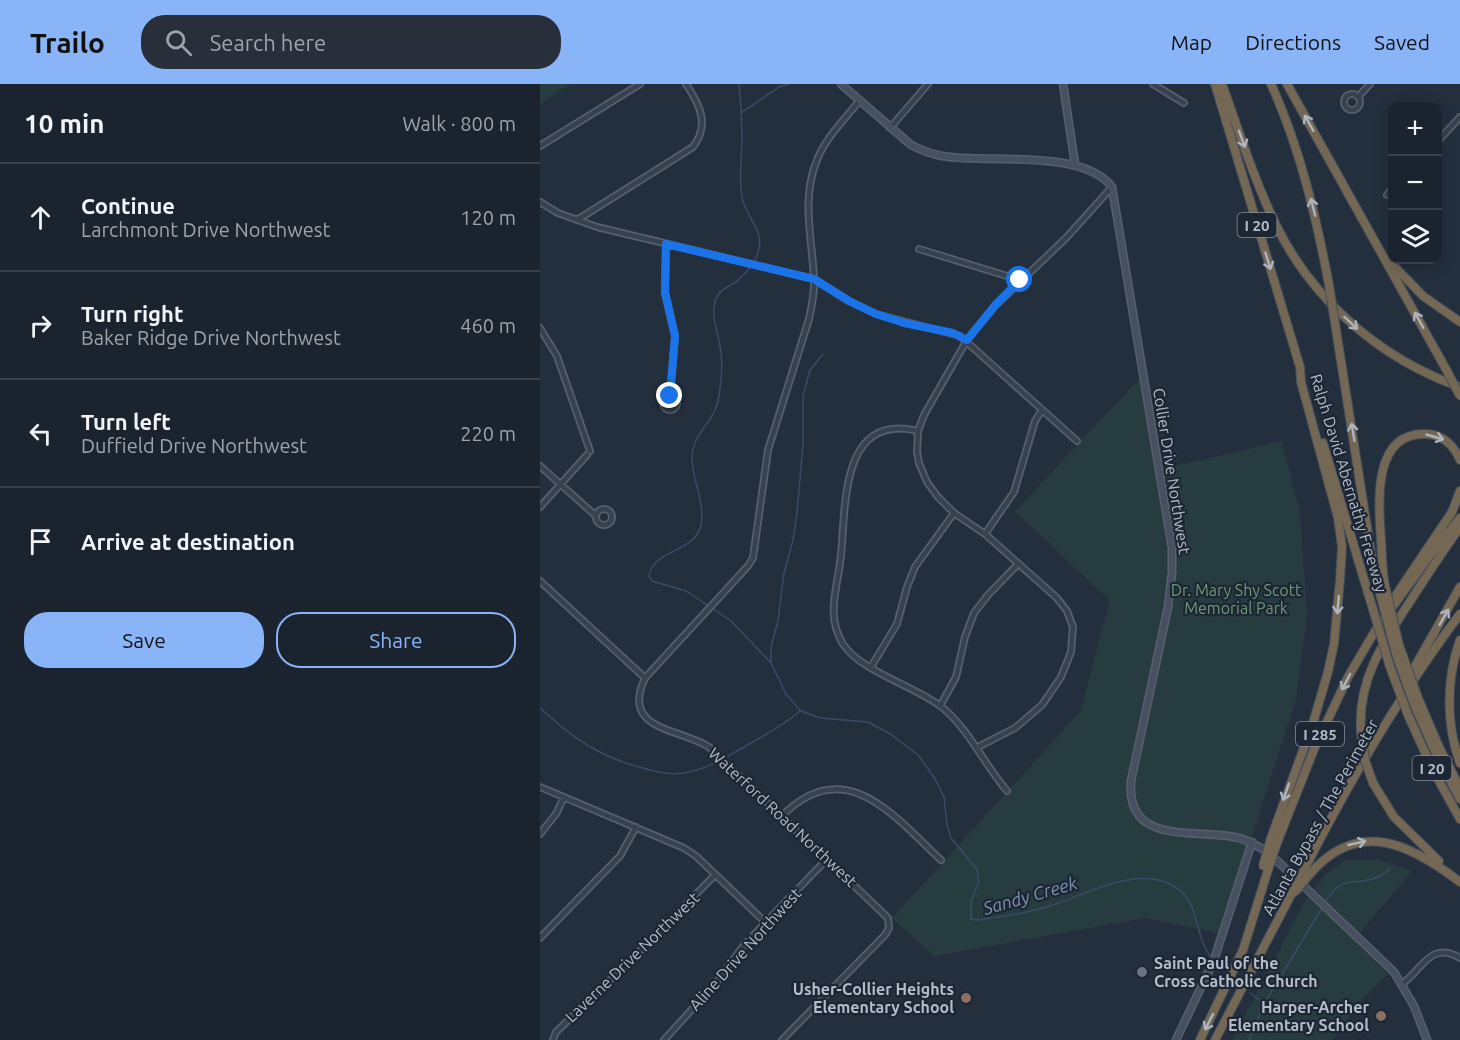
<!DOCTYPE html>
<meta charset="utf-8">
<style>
body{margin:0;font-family:Ubuntu,sans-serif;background:#282f3a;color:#f1f3f6}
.controls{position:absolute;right:18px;top:18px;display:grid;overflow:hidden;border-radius:12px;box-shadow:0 3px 15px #0003}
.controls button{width:54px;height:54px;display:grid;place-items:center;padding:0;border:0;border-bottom:2px solid #39404a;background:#1b232e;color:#f1f3f6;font:30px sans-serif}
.stop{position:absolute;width:18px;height:18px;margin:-14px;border:4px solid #1a73e8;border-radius:50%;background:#fff}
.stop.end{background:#1a73e8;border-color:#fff;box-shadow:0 2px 6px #0008}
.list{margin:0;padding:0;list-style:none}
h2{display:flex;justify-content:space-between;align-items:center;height:78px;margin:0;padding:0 24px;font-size:26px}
h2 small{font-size:20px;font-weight:400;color:#a0a4aa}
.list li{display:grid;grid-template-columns:39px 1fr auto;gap:18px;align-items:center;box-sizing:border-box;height:108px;padding:0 24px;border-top:2px solid #39404a}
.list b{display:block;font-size:22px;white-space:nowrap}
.list p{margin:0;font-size:20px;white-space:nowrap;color:#a0a4aa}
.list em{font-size:20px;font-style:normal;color:#a0a4aa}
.actions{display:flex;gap:12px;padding:18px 24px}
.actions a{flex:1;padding:14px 0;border:2px solid #8ab4f8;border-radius:24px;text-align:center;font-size:21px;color:#8ab4f8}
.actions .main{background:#8ab4f8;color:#111}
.icon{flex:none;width:33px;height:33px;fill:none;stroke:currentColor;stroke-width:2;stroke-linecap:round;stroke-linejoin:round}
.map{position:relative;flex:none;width:920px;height:956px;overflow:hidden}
header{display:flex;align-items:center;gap:36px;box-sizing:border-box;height:84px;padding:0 30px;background:#8ab4f8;color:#111}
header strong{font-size:28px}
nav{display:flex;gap:33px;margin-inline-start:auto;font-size:21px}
.search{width:420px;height:54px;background:#282f3a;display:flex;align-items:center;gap:15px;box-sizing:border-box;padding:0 21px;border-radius:24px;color:#a0a4aa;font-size:22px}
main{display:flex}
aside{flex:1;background:#1b232e}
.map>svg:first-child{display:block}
.green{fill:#263c3f}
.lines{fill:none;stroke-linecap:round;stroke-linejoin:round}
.stream{stroke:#394c67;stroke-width:1.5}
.street-casing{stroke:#565f6c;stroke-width:8}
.secondary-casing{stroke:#565f6c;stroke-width:9}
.highway-casing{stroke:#434c59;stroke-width:10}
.street{stroke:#38414e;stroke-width:4.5}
.secondary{stroke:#465061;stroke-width:6}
.highway{stroke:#746855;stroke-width:8}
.highway-bridge-casing{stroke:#434c59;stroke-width:10;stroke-linecap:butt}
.highway-bridge{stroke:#746855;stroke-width:8}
.oneway{stroke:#aeb4bd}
.route{stroke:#1a73e8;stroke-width:8}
.worship-dot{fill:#6b7280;stroke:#1d2633;stroke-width:2}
.education-dot{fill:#8d6e63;stroke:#1d2633;stroke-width:2}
.labels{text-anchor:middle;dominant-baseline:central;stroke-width:4.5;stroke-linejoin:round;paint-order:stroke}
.shield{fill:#1d2633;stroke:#878f9c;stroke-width:1.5}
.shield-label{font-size:15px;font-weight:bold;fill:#b4bcc9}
.street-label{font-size:16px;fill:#b4bcc9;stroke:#1d2633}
.park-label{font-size:16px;fill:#6b9a76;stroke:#1d2633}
.poi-label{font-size:16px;font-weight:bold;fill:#b4bcc9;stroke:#1d2633;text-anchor:end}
.water-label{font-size:18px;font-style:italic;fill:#7c92b1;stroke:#1d2633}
</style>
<header>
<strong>Trailo</strong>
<div class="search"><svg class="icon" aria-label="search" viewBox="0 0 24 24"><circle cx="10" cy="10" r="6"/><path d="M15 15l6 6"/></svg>Search here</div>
<nav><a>Map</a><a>Directions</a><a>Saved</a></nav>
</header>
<main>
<aside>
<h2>10 min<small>Walk · 800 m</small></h2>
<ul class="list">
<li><svg class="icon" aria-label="ahead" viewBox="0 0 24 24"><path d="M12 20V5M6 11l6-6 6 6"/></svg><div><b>Continue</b><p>Larchmont Drive Northwest</p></div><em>120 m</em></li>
<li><svg class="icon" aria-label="right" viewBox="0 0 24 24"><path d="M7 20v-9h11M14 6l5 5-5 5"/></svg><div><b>Turn right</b><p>Baker Ridge Drive Northwest</p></div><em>460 m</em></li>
<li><svg class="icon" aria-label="left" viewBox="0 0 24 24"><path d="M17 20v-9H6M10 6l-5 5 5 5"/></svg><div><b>Turn left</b><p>Duffield Drive Northwest</p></div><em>220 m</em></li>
<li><svg class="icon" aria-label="arrive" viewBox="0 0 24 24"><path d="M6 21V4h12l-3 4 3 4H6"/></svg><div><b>Arrive at destination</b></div></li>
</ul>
<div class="actions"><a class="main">Save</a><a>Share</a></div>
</aside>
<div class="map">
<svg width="920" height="956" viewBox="0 0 920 956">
<rect width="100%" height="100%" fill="#242f3e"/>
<!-- green -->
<path class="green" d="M0,0H30L0,20Z
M605,289L622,385L742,357L760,429L767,531L756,615L681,850L606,834L394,872L352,834L540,628L570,517L475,427Z
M806,776H840L872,787L814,856L848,890L822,916L792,956H692L764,819L786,790Z"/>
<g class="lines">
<!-- stream -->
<path class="stream" d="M199,0C201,19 202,40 202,59C201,77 199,95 202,113C205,132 223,144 219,164C217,177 207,188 197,197C188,204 178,205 175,218C171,233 178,248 180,263C183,276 182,290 180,304C179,313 178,322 173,330C167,342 156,350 153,365C148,390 166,415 161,441C155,469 113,465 109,492L112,497L146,507L191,537L231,579L246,610L261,627L280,634L328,638L352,651L379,672L395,695L404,713L407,741L411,754L437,785L439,798L431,817V835C444,838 439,835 452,834C474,831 497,827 519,819C554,806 610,777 643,809C658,824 656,853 670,872
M201,29L239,3L249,0
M231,579V563L238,537L244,489L253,456L257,429L263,360V312L270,286L283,270
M0,624C34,655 61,674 106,685C119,688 130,691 143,689C166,686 186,673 206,662C225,651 244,641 260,627
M786,817C803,789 815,803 838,793C842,792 847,787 850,784
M710,909L724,919
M709,956L724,920L782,824"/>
<!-- street casing -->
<g class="street-casing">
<path id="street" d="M613,0L644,19
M804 18a8 8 0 1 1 16 0a8 8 0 1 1-16 0Z
M818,13L830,0
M350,44L388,0
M898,57L920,33
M0,62L100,0
M847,111L852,105
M0,118L18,129L57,143L274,195L309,217L336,230L420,252L537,357
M37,136L153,63C170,41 160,21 146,0
M126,160L125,209L135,252L130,312
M379,165L480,196
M0,244L17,272L50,367
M123 319a7 7 0 1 1 14 0a7 7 0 1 1-14 0Z
M378,347C300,328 306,422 301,471C298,503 285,531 303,560C321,588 376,602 403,624C430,647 444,680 467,707
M0,382L56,432
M0,423L47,371
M56 433a8 8 0 1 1 16 0a8 8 0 1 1-16 0Z
M445,450L474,408L495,337L502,326
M0,497L105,594
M331,583L357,540L367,503L375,483L414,429
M400,622L416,593L425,553L434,529L448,511L477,481
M436,664L475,644L502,621L521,593L531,568L533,543L527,527L517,514L445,450L414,429L398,413L387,398L379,379L377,368L378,347L384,331L427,256L456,221L526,154L572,103
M0,703L144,764L156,772L225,838
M242,732C305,668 355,733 401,776
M0,750L16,730L24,713
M0,854L80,772L96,743
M862,900C882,886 891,856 920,874
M13,956L16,948L92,875L175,791
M124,956L176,899L204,861L287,775
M242,956L345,851L349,844L348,834L169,663C140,644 80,647 105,594L208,482L213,474L228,366L269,235C272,221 275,208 274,194C272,154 261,115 277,76C286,53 305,35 320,16"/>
</g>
<!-- secondary casing -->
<g class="secondary-casing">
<path id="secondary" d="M301,0L371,61C381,66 391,70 402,72C448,80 543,64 572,103L632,464V488L628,523L591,697C586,759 648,746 689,752C705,754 718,761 731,771L854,888L874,922L887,956
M523,0L535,80
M636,956L674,876L712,758"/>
</g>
<!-- highway casing -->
<g class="highway-casing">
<path id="highway" d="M675,0L760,283L761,298L798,434L802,463L800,496L794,560L788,588L773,639L731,754
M682,0C699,47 714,96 736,141C773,217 841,275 920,303
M731,0C760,64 776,132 789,201
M747,0L907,287
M853,181L883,212L920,238
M795,239L832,475L840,510
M783,359L832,522
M845,502C842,487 842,471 841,456C839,422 831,349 885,350C902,350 914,361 920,376
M854,514L912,428L920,407
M920,556C906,595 906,641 920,679
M872,593L874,584L920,503
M878,614L899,663L920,704
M874,620L896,669L920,715
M868,631L893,686L920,735
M821,648C817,596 844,557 871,516C887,491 903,467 920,443
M833,699L854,733L899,777
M737,759L775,663L808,593L835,547L891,470L920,434
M764,786C810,696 860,610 920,530
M769,791C818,733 870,760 920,798
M660,956L703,866L728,786
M675,956L751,811"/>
</g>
<!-- street -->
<use href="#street" class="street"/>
<!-- secondary -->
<use href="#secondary" class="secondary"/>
<!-- highway -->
<use href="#highway" class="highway"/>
<!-- highway-bridge casing -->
<g class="highway-bridge-casing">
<path id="highway-bridge" d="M789,201L795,239
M907,287L920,312
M845,502L859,561L878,614
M840,510L857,573L874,620
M832,522L850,583L868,631
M821,648L825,676L833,699
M723,782L731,754
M728,786L737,759
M755,808L769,791
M751,811L764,786"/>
</g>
<!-- highway-bridge -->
<use href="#highway-bridge" class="highway-bridge"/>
</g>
<!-- one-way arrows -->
<defs><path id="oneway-shaft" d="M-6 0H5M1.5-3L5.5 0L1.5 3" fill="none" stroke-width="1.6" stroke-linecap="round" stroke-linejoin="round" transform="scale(1.5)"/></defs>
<g class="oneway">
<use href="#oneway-shaft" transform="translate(769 39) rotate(-119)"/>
<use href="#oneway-shaft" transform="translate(702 55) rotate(70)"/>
<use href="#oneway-shaft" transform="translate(773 123) rotate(-104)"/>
<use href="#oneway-shaft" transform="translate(728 177) rotate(73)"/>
<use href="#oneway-shaft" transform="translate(879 236) rotate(-119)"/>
<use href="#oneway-shaft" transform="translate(811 239) rotate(42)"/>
<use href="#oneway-shaft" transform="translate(813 348) rotate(-99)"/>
<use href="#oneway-shaft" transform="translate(895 353) rotate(16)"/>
<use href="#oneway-shaft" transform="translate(798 521) rotate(95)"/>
<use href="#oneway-shaft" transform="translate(904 533) rotate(-60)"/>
<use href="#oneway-shaft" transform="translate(806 598) rotate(118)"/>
<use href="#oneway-shaft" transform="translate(746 708) rotate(109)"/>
<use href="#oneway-shaft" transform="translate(817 759) rotate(-13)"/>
<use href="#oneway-shaft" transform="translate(669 938) rotate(117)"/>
</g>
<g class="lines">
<!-- route -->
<path class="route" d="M130,312L135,252L125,208L126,160L274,195L309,217L336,230L364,239L413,249L427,256L456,220L480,196"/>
</g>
<!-- markers -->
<circle class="worship-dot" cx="602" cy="888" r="6"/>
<g class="education-dot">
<circle cx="426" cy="914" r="6"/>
<circle cx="841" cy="932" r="6"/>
</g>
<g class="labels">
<!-- shield labels -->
<g class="shield">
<rect x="697.5" y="129" width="39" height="24" rx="4.5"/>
<rect x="756" y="638" width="48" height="24" rx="4.5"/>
<rect x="872.5" y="672" width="39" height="24" rx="4.5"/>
</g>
<g class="shield-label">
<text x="717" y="141">I 20</text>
<text x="780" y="650">I 285</text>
<text x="892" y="684">I 20</text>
</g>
<!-- street labels -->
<g class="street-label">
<text transform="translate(632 387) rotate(81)">Collier Drive Northwest</text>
<text transform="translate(809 399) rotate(73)">Ralph David Abernathy Freeway</text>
<text transform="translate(243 733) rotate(43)">Waterford Road Northwest</text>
<text transform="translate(780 733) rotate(-61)">Atlanta Bypass / The Perimeter</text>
<text transform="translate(205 865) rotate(-48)">Aline Drive Northwest</text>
<text transform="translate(92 873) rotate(-44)">Laverne Drive Northwest</text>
</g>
<!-- park labels -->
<g class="park-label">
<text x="696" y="506">Dr. Mary Shy Scott<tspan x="696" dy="18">Memorial Park</tspan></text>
</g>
<!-- poi labels -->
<g class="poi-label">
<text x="614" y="879" text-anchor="start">Saint Paul of the<tspan x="614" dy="18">Cross Catholic Church</tspan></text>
<text x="414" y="905">Usher-Collier Heights<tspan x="414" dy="18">Elementary School</tspan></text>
<text x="829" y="923">Harper-Archer<tspan x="829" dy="18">Elementary School</tspan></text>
</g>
<!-- water labels -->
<g class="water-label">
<text transform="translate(490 811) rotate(-16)">Sandy Creek</text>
</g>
</g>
</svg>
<div class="controls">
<button>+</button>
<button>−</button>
<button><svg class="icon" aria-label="layers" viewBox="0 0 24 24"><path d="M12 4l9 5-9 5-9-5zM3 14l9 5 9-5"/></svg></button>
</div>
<div class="stop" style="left:480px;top:196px"></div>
<div class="stop end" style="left:130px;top:312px"></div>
</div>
</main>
